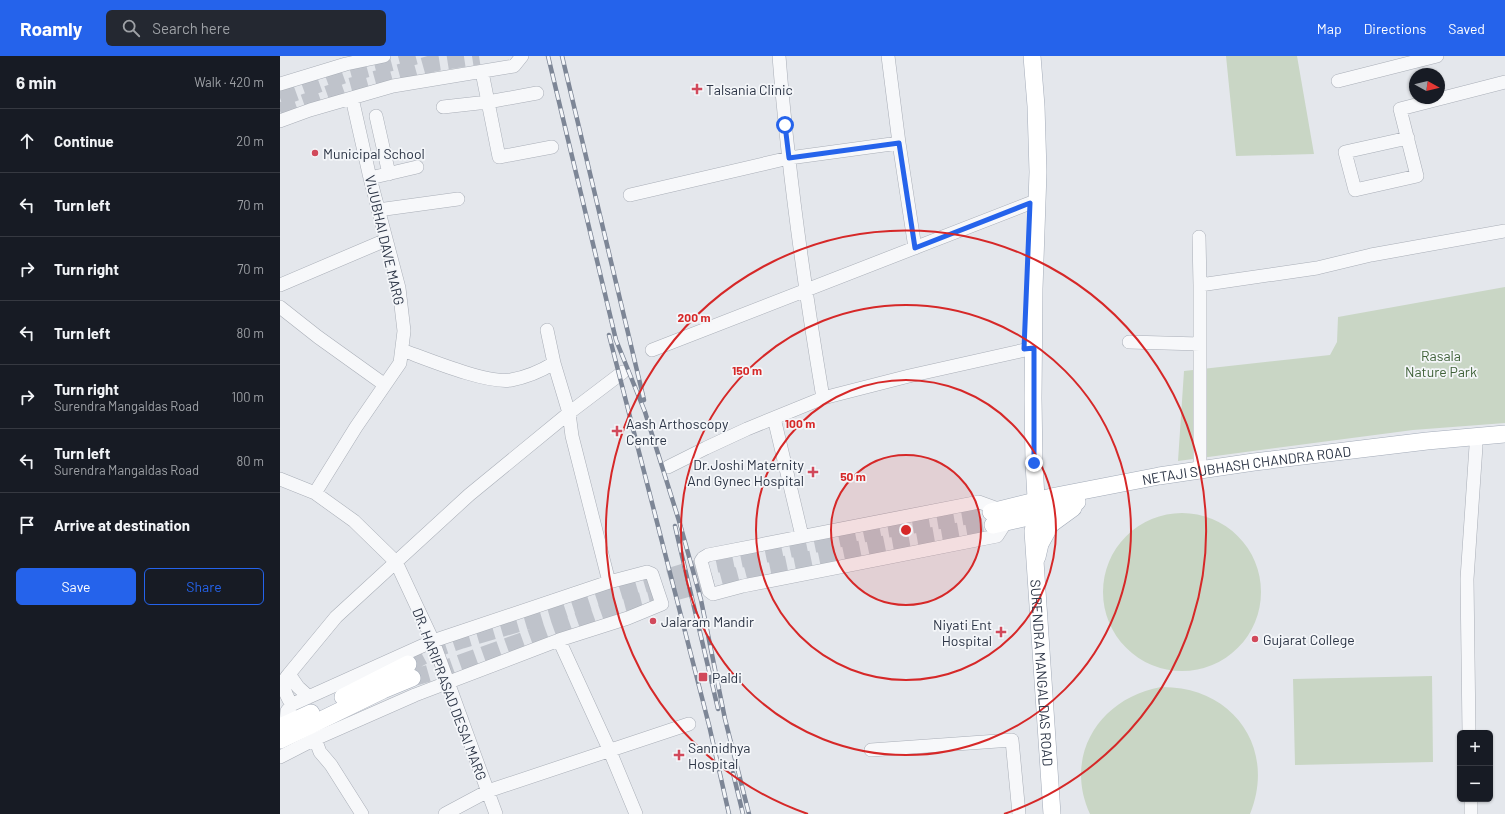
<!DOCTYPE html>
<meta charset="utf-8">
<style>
body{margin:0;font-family:Barlow,sans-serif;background:#242831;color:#f1f3f6}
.controls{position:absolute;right:12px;bottom:12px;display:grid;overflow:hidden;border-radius:6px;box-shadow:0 1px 3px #0004}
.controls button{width:36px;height:36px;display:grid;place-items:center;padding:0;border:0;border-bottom:1px solid #363941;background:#171b24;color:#f1f3f6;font:20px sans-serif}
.compass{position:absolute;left:1129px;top:12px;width:36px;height:36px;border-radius:50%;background:#171b24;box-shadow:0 1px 3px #0004;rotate:98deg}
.stop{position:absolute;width:12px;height:12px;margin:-9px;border:3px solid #2563eb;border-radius:50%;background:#fff}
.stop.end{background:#2563eb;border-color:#fff;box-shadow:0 1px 4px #0008}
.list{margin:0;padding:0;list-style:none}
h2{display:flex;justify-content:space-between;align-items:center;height:52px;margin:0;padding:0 16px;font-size:17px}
h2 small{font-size:13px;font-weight:400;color:#9ea1a6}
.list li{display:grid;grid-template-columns:26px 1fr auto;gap:12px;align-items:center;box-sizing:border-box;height:64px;padding:0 16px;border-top:1px solid #363941}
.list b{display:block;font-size:15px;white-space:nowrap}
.list p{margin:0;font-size:13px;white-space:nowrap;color:#9ea1a6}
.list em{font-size:13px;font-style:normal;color:#9ea1a6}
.actions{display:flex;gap:8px;padding:12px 16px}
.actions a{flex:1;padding:9px 0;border:1px solid #2563eb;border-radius:6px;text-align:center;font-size:14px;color:#2563eb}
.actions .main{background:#2563eb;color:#fff}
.icon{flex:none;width:22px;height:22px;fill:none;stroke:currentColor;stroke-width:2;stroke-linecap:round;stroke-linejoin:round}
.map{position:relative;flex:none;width:1225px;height:758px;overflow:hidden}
header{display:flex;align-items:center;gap:24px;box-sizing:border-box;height:56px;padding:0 20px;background:#2563eb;color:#fff}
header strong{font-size:19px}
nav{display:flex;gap:22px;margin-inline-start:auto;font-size:14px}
.search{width:280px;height:36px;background:#242831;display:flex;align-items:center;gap:10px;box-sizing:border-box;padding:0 14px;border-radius:6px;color:#9ea1a6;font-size:15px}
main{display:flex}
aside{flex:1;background:#171b24}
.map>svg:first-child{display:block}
.green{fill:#c9d6c5}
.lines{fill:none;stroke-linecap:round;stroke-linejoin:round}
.major-tunnel{stroke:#bfc3cb;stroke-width:17;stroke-dasharray:17 8;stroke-linecap:butt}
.minor-casing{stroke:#a9aeb7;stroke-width:14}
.major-casing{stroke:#a3abb8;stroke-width:18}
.minor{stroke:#f7f8fa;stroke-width:13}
.major{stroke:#fff;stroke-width:17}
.rail-casing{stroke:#7d8696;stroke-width:4.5}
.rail{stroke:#f4f6f9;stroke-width:3;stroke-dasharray:9;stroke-linecap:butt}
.route{stroke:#2563eb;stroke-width:5}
.ring{fill:none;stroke:#d62828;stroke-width:2}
.poi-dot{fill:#d1495b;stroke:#f4f6f9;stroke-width:1.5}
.labels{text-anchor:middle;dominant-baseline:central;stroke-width:3.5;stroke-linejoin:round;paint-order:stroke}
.poi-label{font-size:14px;fill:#2b3445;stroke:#f4f6f9;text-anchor:start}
.street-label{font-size:14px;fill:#2b3445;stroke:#f4f6f9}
.park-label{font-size:14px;fill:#3f6138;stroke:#f4f6f9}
.centre{fill:#d62828;stroke:#f4f6f9;stroke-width:2}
.ring-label{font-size:12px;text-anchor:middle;font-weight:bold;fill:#d62828;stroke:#f4f6f9;stroke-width:3.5;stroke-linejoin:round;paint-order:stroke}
</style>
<header>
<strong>Roamly</strong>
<div class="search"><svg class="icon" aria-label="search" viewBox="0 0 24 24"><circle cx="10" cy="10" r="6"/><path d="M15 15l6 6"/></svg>Search here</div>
<nav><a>Map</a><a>Directions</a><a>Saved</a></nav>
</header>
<main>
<aside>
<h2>6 min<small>Walk · 420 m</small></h2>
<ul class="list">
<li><svg class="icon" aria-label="ahead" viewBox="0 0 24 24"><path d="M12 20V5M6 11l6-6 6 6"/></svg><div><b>Continue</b></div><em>20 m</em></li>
<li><svg class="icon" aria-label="left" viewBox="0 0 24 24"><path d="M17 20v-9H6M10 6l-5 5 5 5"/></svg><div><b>Turn left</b></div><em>70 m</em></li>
<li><svg class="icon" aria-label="right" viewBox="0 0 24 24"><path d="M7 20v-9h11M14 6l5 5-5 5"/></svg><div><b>Turn right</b></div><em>70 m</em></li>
<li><svg class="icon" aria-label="left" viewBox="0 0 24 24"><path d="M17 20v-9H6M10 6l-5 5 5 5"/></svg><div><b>Turn left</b></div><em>80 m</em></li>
<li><svg class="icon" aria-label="right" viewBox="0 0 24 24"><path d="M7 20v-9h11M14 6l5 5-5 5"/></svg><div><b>Turn right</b><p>Surendra Mangaldas Road</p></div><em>100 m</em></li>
<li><svg class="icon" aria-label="left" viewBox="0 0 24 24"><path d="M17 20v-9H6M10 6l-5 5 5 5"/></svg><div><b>Turn left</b><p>Surendra Mangaldas Road</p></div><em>80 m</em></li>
<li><svg class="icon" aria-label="arrive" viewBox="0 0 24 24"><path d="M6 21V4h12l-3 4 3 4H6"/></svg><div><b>Arrive at destination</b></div></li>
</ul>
<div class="actions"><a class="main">Save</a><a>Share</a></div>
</aside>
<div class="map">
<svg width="1225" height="758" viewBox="0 0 1225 758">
<rect width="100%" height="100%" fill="#e4e7ec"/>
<!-- green -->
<path class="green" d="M946,0H1017L1034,98L956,100Z
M1225,231V367L1133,374L898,405L904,315L1050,299L1057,286L1058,261Z
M823 536a79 79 0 1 1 158 0a79 79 0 1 1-158 0Z
M1152,620L1153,706L1015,709L1013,623Z
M881,631C952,630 997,691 970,758H810C783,699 820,642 881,631Z"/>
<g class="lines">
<!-- major-tunnel -->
<path class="major-tunnel" d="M0,42L64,19L136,0
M0,55L68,31L154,7L199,0
M128,608L158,592L182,584L271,558L334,537L418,512L603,474L711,456
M132,622L164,613L337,551L487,512L605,488L713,469"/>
<!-- minor casing -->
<g class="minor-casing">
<path id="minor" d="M499,0C508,115 524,229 543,342
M202,16L219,101L272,91
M1058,25L1157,0
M0,28L66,8L104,0
M163,51L208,46L257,37
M96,60L109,118
M0,65L30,54L113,30L234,10L242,0
M1128,82L1065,96L1075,134L1137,120L1120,53L1225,26
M619,87L635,192
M90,122L137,111
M350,139L509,102L619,87L608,0
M98,154L178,143
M919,181L920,229
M0,229L106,184
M0,251L38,281L105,329
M267,274L274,307
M849,286L920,288
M372,294L750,147
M494,362L522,480
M388,411L426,392L467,373L543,342L629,320L754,292
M920,414V229L1037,212L1091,199L1225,175
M0,423L35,437L76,371L120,307L124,275L119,232L90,122L72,42
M35,437L74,465L116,506L153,585L216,758
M721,454L699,446L428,499L423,502L421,505L429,535L433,538L463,530L717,480L726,466
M329,526L292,380L289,357L343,316
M279,584L329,693L356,758
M9,618L56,561L189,439L289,357L274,307C261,315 247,321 231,324C207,328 147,303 122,294
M12,649C5,638 0,627 9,618L18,631L29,641
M1189,677L1187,523L1196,390
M35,683L40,696L51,709L82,758
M591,694L732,684L739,758
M0,701L35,683L135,639L279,584L348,562L382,548L372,518L367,516L329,526L153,585L13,648L7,655L6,668
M1191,743V758
M165,758L208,735L409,668"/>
</g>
<!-- major casing -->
<g class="major-casing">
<g id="major">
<path id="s1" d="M752,0L756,50L758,116L754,233L753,342L754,407L757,459L753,475L772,758"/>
<path id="s2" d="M711,456L776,440L879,420L974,406L1147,385L1225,378"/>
<path d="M713,469L757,459L797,446"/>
<path d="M757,501L760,488L771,468L793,452"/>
<path d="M63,641L128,608"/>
<path d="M0,671L31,657"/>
<path d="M0,684L103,634L132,622"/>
</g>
</g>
<!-- minor -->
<use href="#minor" class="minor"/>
<!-- major -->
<use href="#major" class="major"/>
<!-- rail casing -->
<g class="rail-casing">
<path id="rail" d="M268,0L336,284L365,356L400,468L421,544L445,663L469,758
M282,0L364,344
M329,279L429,669L449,758
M395,470L438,653
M453,717L463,758"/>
</g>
<!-- rail -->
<use href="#rail" class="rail"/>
</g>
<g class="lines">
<!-- route -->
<path class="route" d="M505,69L509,102L619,87L635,192L750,147L744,293L754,292V407"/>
</g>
<!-- distance rings -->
<circle cx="626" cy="474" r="75" fill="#d62828" fill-opacity=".12"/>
<g class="ring">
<circle cx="626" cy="474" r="75"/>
<circle cx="626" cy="474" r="150"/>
<circle cx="626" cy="474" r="225"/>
<path d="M528 758A300 300 0 1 1 724 758"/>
</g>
<!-- markers -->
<g class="poi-dot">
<path d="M415 27h4v4h4v4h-4v4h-4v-4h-4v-4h4z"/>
<circle cx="35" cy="97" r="4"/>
<path d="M335 369h4v4h4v4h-4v4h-4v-4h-4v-4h4z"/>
<path d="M531 410h4v4h4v4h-4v4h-4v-4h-4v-4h4z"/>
<circle cx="373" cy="565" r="4"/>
<path d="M719 570h4v4h4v4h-4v4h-4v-4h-4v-4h4z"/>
<circle cx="975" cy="583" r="4"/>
<rect x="418" y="616" width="10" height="10" rx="2"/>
<path d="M397 693h4v4h4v4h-4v4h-4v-4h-4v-4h4z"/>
</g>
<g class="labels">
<!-- poi labels -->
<g class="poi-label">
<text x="426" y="33">Talsania Clinic</text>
<text x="43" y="97">Municipal School</text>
<text x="346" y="367">Aash Arthoscopy<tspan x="346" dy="16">Centre</tspan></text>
<text x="524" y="408" text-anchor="end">Dr.Joshi Maternity<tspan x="524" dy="16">And Gynec Hospital</tspan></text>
<text x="381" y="565">Jalaram Mandir</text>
<text x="712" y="568" text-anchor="end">Niyati Ent<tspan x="712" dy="16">Hospital</tspan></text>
<text x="983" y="583">Gujarat College</text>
<text x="432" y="621">Paldi</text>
<text x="408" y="691">Sannidhya<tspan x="408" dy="16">Hospital</tspan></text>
</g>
<!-- street labels -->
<g class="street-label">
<text transform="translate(105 184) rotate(77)">VIJUBHAI DAVE MARG</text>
<text stroke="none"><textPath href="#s2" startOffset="260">NETAJI SUBHASH CHANDRA ROAD</textPath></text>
<text stroke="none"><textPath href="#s1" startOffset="618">SURENDRA MANGALDAS ROAD</textPath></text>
<text transform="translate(170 638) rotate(69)">DR. HARIPRASAD DESAI MARG</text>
</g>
<!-- park labels -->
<g class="park-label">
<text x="1161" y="299">Rasala<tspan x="1161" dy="16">Nature Park</tspan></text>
</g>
</g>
<circle cx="626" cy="474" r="6" class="centre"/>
<g class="ring-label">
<text x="414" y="266">200 m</text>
<text x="467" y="319">150 m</text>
<text x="520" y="372">100 m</text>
<text x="573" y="425">50 m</text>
</g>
</svg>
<div class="controls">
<button>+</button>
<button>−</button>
</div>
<svg class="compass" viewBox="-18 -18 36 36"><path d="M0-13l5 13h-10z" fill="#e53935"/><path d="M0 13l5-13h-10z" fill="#9ea1a6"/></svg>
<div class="stop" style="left:505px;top:69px"></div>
<div class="stop end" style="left:754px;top:407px"></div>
</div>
</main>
